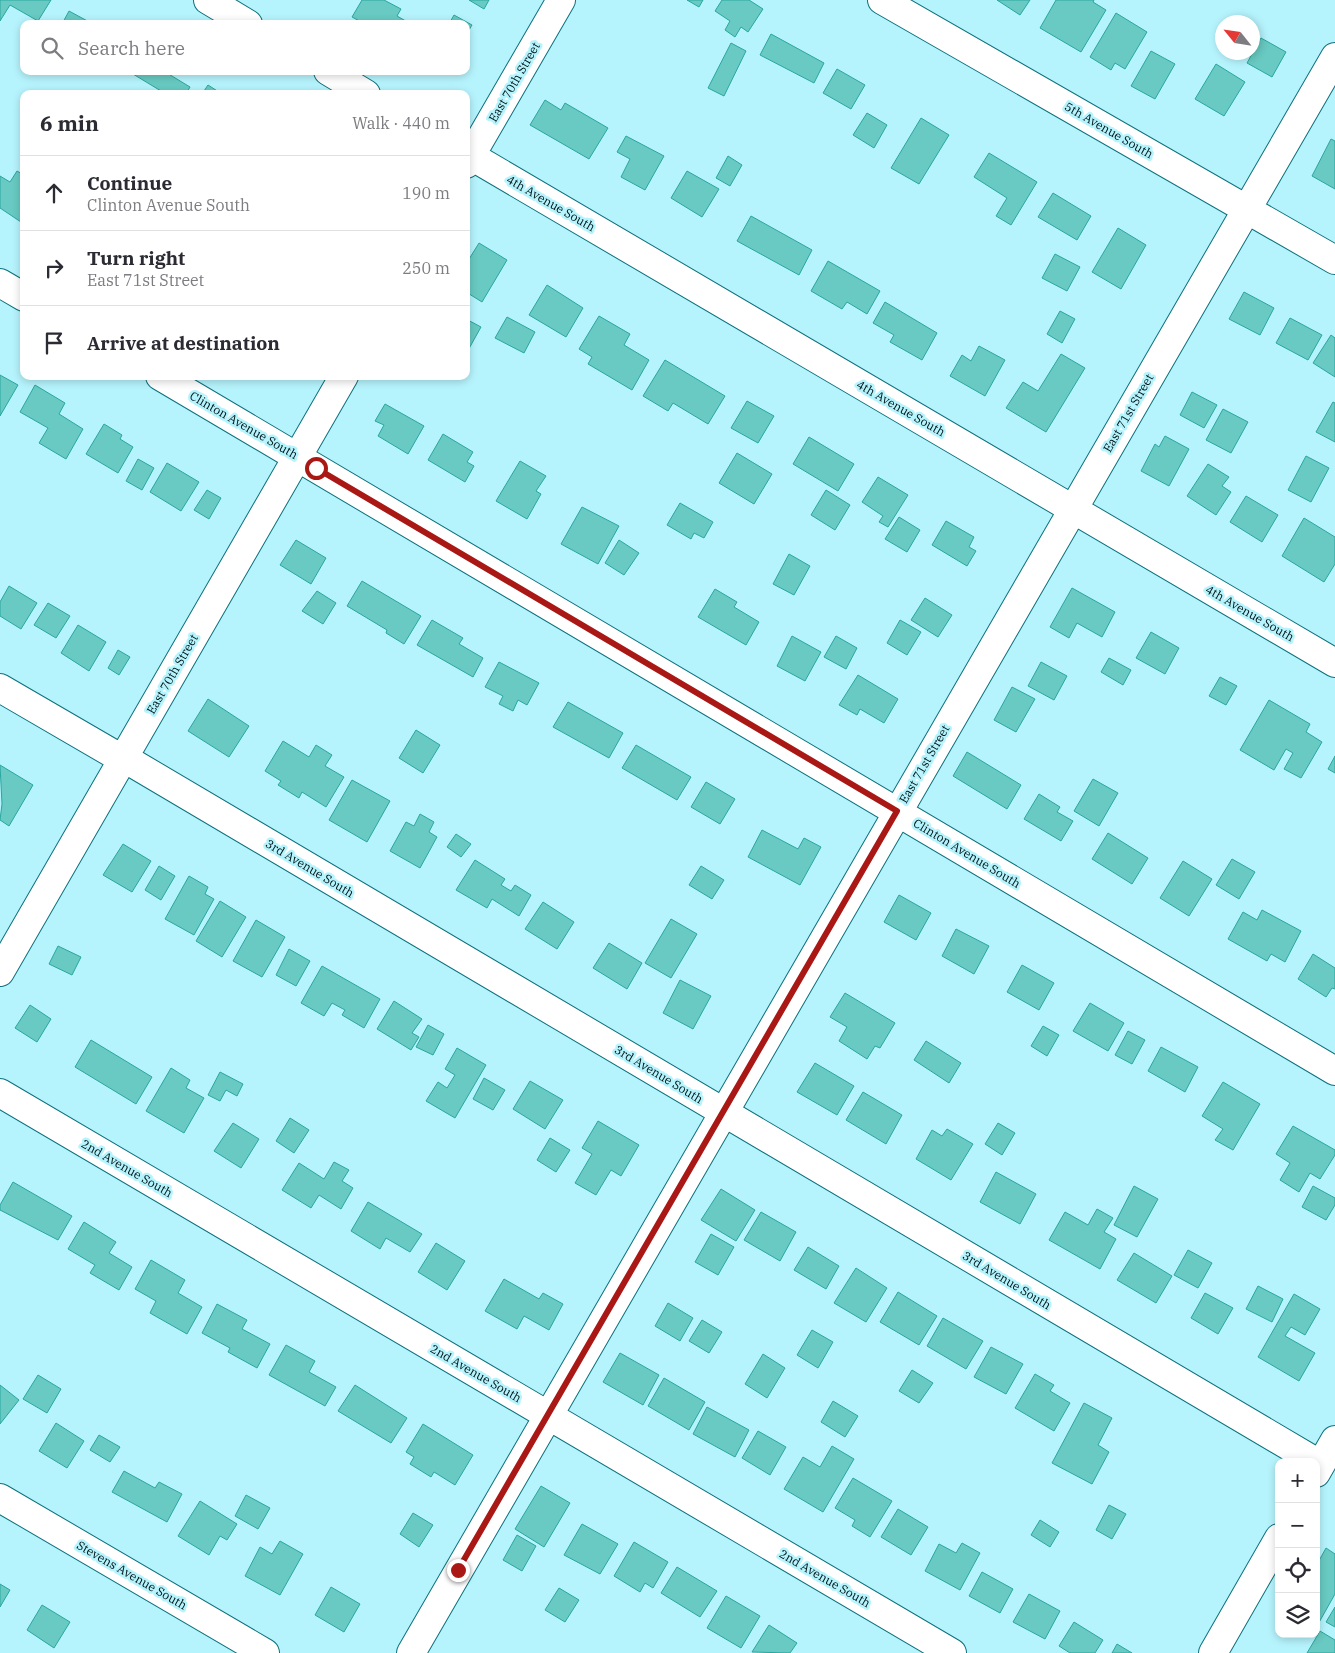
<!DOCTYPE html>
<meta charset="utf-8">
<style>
body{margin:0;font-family:"IBM Plex Serif",serif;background:#f7f7f7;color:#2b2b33}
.controls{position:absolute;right:15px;bottom:15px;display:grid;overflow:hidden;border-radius:10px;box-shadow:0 2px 8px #0003}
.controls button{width:45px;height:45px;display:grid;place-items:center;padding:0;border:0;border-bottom:1px solid #e1e1e2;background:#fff;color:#2b2b33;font:25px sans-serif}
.compass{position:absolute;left:1215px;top:15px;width:45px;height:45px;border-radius:50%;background:#fff;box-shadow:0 2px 8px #0003;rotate:300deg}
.stop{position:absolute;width:15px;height:15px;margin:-11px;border:4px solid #aa1815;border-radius:50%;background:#fff}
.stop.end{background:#aa1815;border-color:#fff;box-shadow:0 1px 5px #0008}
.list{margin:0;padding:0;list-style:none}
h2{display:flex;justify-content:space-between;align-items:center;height:65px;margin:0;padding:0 20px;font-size:21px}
h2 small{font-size:16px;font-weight:400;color:#7c7c81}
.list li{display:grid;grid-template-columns:32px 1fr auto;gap:15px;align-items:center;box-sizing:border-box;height:75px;padding:0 20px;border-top:1px solid #e1e1e2}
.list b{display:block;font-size:19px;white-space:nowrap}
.list p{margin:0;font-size:16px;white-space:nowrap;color:#7c7c81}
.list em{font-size:16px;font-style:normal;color:#7c7c81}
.icon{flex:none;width:28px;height:28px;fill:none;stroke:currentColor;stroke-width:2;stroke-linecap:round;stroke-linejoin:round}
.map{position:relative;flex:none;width:1335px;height:1653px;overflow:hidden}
.search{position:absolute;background:#fff;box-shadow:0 2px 8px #0003;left:20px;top:20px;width:450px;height:55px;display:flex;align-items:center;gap:12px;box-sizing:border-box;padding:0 18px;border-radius:10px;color:#7c7c81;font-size:19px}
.panel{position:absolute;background:#fff;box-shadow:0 2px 8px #0003;left:20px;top:90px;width:450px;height:290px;border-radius:10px}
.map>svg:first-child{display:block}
.building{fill:#68cac2;stroke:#2aa69e}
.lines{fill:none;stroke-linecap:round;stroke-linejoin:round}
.minor-casing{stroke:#0c717d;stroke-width:30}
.minor{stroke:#fff;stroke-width:28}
.route{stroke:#aa1815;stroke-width:6}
.labels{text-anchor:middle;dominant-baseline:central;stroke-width:5;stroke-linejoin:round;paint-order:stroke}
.street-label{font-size:12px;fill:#001317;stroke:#b6f4fd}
</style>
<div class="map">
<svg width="1335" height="1653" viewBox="0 0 1335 1653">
<rect width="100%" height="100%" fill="#b6f4fd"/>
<!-- building -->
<path class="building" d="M0,0H51L38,21L10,5L0,21Z
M362,0H384L401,9L397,16L411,24H365L352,17Z
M469,0H489L484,9Z
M687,0H703L699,7Z
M722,0H749L763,9L748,32L741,27L735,37L725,30L730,21L715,11Z
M997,0H1030L1020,15Z
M1056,0H1094L1093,2L1106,10L1081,52L1040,28Z
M69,11L93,24H62Z
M1116,13L1147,32L1125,69L1115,63L1111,70L1090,57Z
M454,15L472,25L466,35V24H449Z
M771,34L824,63L814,83L760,55Z
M1261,38L1286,52L1272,77L1247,63Z
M731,43L746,51L724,96L708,88Z
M1151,51L1175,64L1155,99L1131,86Z
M1216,64L1245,82L1224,116L1195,99Z
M837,69L865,85L851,109L823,93Z
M128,71H168L167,73L190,87L186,94H166Z
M208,85L222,94H202Z
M545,100L561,110L565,103L608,128L589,159L530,125Z
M867,113L887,125L874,148L853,135Z
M921,118L949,135L919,184L891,168Z
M626,136L664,156L645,190L621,177L630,159L617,152Z
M1331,139L1335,141V189L1312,176Z
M989,153L1037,182L1011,225L996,216L1007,198L974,177Z
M728,156L742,165L730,186L716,178Z
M17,171L24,175V218L21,222L0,208V176L10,182Z
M687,171L719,189L702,217L671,198Z
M1053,193L1091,216L1077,240L1038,217Z
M751,216L812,250L799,275L737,241Z
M1118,228L1146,245L1121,289L1092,272Z
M479,243L507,260L482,302L466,292V264Z
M1055,254L1080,267L1067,291L1042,278Z
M828,261L880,291L867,314L847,302L842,309L811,291Z
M547,285L583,308L566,337L529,315Z
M1244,292L1274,308L1260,335L1229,319Z
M885,302L937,333L922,360L890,342L894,335L873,323Z
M1060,311L1075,319L1062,343L1047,334Z
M599,316L630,334L624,345L649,360L632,390L588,364L592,357L579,349Z
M507,317L535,332L524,353L495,338Z
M1290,318L1322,335L1308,360L1276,343Z
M466,319L481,327L466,354Z
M1331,335L1335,338V377L1313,363Z
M979,346L1005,360L985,396L950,376L962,355L971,361Z
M1061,354L1085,368L1046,432L1006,408L1023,382L1038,391Z
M665,360L725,396L708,424L673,403L668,411L643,396Z
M0,375L18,385L0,416Z
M35,385L65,403L59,414L83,429L66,459L39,443L48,428L20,412Z
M1192,392L1217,405L1204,428L1180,415Z
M747,401L774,416L758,443L731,428Z
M1333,402L1335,403V442L1316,432Z
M385,404L424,426L408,454L378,436L384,425L375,421Z
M1223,409L1248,422L1231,453L1206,440Z
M104,424L122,435L120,439L133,447L118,473L86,454Z
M443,434L473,452L467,462L474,466L465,482L428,460Z
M1165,436L1189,449L1169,486L1141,471L1155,444L1159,447Z
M809,437L854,464L838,491L793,464Z
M737,453L772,474L754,504L719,483Z
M1306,456L1329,468L1311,502L1288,490Z
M138,459L154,468L142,490L126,481Z
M520,461L546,476L536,491L541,494L527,519L496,501Z
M167,463L199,482L181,511L150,492Z
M1208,464L1229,477L1222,486L1231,492L1216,515L1187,496Z
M878,477L908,495L888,527L879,522L883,516L862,502Z
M207,490L221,498L209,519L194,510Z
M826,490L850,505L835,530L811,515Z
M1246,496L1278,515L1262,542L1230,522Z
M680,503L713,522L704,538L694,533L691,539L667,525Z
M582,507L619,526L598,564L561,544Z
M899,517L920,530L907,552L885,539Z
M1304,518L1335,537V564L1324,582L1282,556Z
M946,521L974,537L969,547L976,551L967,566L932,545Z
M296,540L326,558L311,584L280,565Z
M619,540L639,553L624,575L605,563Z
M789,554L810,566L794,595L773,584Z
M362,581L421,616L404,644L386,633L387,630L347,606Z
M9,586L37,603L21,629L0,616V602Z
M1072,588L1115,612L1102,637L1077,623L1069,638L1050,627Z
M715,589L737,602L734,607L759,622L746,645L698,617Z
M317,591L336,603L323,624L302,611Z
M925,598L952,615L938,637L911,620Z
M48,603L70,616L56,638L34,625Z
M432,620L463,638L459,644L483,658L473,677L417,645Z
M900,620L921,632L907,655L887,643Z
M78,625L106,642L89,671L61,653Z
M1151,632L1179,648L1165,674L1136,658Z
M792,636L821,652L805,681L777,666Z
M836,636L857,648L846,669L824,657Z
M118,650L130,657L119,675L108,668Z
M1109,658L1131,670L1123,685L1101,672Z
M499,662L539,683L527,705L518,700L513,711L499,704L503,696L485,687Z
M1041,662L1067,676L1054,700L1028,686Z
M858,675L898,699L884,723L860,709L857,715L839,705Z
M1220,677L1237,686L1226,705L1209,696Z
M1012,687L1035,699L1016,732L994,720Z
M208,699L249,726L229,757L188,731Z
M1269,700L1310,724L1306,732L1322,742L1301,778L1284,769L1293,753L1286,749L1274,770L1240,750Z
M568,702L623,733L609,758L553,727Z
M416,730L440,745L423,773L399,758Z
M283,741L309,757L316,745L332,755L325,766L344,777L326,807L302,792L299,798L278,785L281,781L265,771Z
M636,745L691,777L677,800L622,768Z
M967,752L1021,785L1007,809L953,776Z
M1335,756V773L1328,769Z
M0,765L33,785L9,826L0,820L2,804Z
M1093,779L1118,793L1099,826L1074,811Z
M352,780L390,801L367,842L329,820Z
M706,782L735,799L720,824L691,807Z
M1039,794L1060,807L1057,812L1073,821L1061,841L1024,819Z
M420,814L434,822L429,832L437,837L420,868L390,851L406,822L414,826Z
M762,830L798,849L804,838L821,847L800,885L748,857Z
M1108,833L1148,858L1132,884L1092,859Z
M456,834L471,844L461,857L447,847Z
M123,844L151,861L132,892L103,875Z
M1232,859L1255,872L1239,899L1216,885Z
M475,860L505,879L501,885L511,891L515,885L531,895L519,916L492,899L487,908L456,890Z
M1183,861L1212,879L1189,916L1160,898Z
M159,866L175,876L161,900L145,890Z
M701,866L724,880L712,899L689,885Z
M189,876L208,887L205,894L214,899L194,935L165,919Z
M899,895L931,913L916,940L884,922Z
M220,901L246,917L222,957L196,941Z
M543,902L574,922L557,949L525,929Z
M1262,910L1301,931L1285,962L1271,954L1267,961L1228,939L1243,912L1257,920Z
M671,919L697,934L671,978L645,963Z
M256,920L285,937L262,977L233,961Z
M956,929L989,946L974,974L942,956Z
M609,943L642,963L627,989L593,968Z
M58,946L81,957L72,975L49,964Z
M289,949L310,961L296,986L276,975Z
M1313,954L1335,968V989L1332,988L1326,997L1298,979Z
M1022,965L1054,983L1039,1010L1007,992Z
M322,966L380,999L364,1028L342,1015L345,1010L332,1003L324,1016L301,1003Z
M680,980L711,996L693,1029L663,1013Z
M845,993L895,1023L880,1048L875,1046L867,1059L839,1041L847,1027L830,1017Z
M394,1001L422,1019L412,1033L419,1037L411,1050L377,1029Z
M1090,1003L1124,1023L1108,1051L1073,1031Z
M30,1005L51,1019L37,1042L15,1028Z
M428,1025L444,1034L433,1055L416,1047Z
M1043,1026L1059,1035L1047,1056L1031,1046Z
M1128,1031L1145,1040L1132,1064L1115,1055Z
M91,1040L152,1077L136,1104L75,1067Z
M926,1041L961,1063L949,1083L914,1060Z
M1161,1047L1198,1067L1185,1092L1148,1071Z
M457,1048L486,1065L455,1118L426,1101L438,1082L447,1088L455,1075L445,1069Z
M815,1063L854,1086L837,1115L797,1092Z
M171,1068L190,1080L186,1088L204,1098L184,1133L146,1111Z
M220,1072L243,1084L237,1096L226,1090L220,1101L208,1095Z
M484,1078L505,1090L493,1110L473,1099Z
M530,1081L563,1100L545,1129L513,1109Z
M1223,1082L1260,1104L1233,1150L1215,1140L1223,1129L1202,1116Z
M863,1092L902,1115L886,1144L846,1120Z
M290,1118L309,1130L294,1153L276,1141Z
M598,1121L639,1145L621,1176L611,1170L596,1195L575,1183L592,1154L582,1148Z
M233,1123L259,1139L241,1168L214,1151Z
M998,1123L1015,1133L1002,1155L985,1144Z
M1293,1126L1335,1150V1155L1320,1179L1310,1173L1299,1192L1280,1180L1290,1163L1276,1154Z
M947,1129L973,1144L951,1180L916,1159L932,1130L942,1136Z
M550,1138L570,1150L556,1172L537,1160Z
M334,1162L349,1170L342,1181L353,1188L341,1209L319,1195L311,1208L282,1190L299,1163L324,1179Z
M996,1172L1036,1194L1020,1224L980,1202Z
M13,1182L72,1216L58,1240L0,1210V1205Z
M1134,1186L1158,1199L1137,1237L1114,1225Z
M1313,1186L1335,1198V1205L1326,1220L1302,1207Z
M721,1189L755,1210L736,1241L701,1220Z
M368,1202L422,1234L410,1252L386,1238L380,1249L351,1231Z
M1097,1209L1113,1218L1104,1232L1116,1239L1100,1269L1049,1240L1065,1212L1088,1225Z
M761,1212L796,1232L780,1261L744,1240Z
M84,1222L116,1242L109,1253L132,1267L119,1290L90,1273L95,1265L68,1249Z
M711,1234L734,1247L718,1275L695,1262Z
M436,1243L465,1261L447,1290L418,1272Z
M808,1247L839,1266L826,1289L794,1270Z
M1188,1250L1212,1263L1198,1288L1174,1275Z
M1134,1253L1172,1276L1156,1303L1117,1280Z
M151,1260L185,1280L178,1293L202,1307L187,1334L150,1313L156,1301L135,1289Z
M856,1268L887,1288L866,1322L834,1303Z
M504,1279L539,1299L543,1293L563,1304L549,1330L524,1316L517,1329L485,1311Z
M1258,1286L1283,1299L1272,1322L1246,1309Z
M898,1292L937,1316L919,1345L880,1322Z
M1205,1293L1233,1308L1218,1334L1191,1318Z
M1294,1294L1320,1309L1305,1335L1291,1327L1285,1336L1315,1353L1299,1381L1258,1357Z
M668,1303L693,1318L680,1341L655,1326Z
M217,1304L247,1320L242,1329L270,1344L257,1368L228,1352L230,1348L202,1333Z
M943,1318L983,1341L966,1369L927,1346Z
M702,1320L722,1332L709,1353L689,1341Z
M812,1330L833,1342L818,1368L797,1355Z
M286,1345L315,1361L309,1372L336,1387L325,1406L269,1375Z
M991,1347L1023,1364L1006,1394L974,1377Z
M620,1353L659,1375L643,1405L603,1382Z
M763,1354L785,1368L767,1398L745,1384Z
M912,1370L933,1383L919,1403L899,1391Z
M1035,1374L1054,1385L1050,1391L1070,1403L1054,1431L1015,1408Z
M38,1375L61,1389L47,1413L23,1399Z
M664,1378L705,1402L689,1430L648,1406Z
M0,1385L19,1400L0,1424Z
M355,1385L407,1418L391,1443L338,1411Z
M833,1401L858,1416L845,1437L821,1422Z
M1084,1403L1112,1418L1098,1445L1109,1452L1092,1484L1052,1463Z
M707,1407L749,1430L735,1457L693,1434Z
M56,1423L84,1441L67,1468L39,1451Z
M423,1424L473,1455L455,1485L434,1472L431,1477L410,1464L414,1457L406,1452Z
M758,1431L786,1447L770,1475L742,1458Z
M99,1435L120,1447L110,1462L90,1450Z
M832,1446L854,1459L823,1512L784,1489L803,1457L820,1467Z
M124,1471L155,1488L159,1482L182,1494L167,1522L112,1492Z
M853,1478L892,1501L870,1537L852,1526L855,1520L835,1508Z
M541,1486L570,1503L544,1547L515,1529Z
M246,1495L270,1508L258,1529L235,1516Z
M200,1501L237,1524L227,1540L220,1536L209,1555L178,1536Z
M1109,1505L1126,1514L1112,1539L1096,1530Z
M898,1509L928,1527L911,1555L881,1537Z
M413,1513L433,1525L419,1547L400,1534Z
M1040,1520L1059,1532L1050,1547L1031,1535Z
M582,1524L618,1544L600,1574L564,1555Z
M517,1535L536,1546L522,1571L503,1560Z
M280,1541L303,1554L280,1595L245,1576L260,1547L272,1554Z
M634,1542L668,1562L653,1588L645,1583L640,1592L614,1576Z
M962,1543L980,1553L960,1590L925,1571L939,1544L956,1553Z
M1326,1548L1335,1554V1594L1317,1626L1316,1566Z
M677,1567L717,1591L700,1617L661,1593Z
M982,1572L1013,1589L1000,1613L969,1596Z
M0,1584L10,1590L0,1607Z
M331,1587L360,1604L344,1632L315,1615Z
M559,1588L579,1600L565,1622L545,1610Z
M1029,1594L1060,1611L1045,1639L1013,1622Z
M726,1596L760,1616L741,1648L707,1628Z
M42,1605L70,1622L54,1648L27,1630Z
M1335,1607V1627L1326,1622Z
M1074,1622L1103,1640L1095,1653H1070L1059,1646Z
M769,1625L797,1643L790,1653L752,1652Z
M1320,1631L1335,1640V1653H1307Z
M1117,1644L1132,1653H1112Z"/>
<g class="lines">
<!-- minor casing -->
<g class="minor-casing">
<path id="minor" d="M208,0L248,24
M882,0L1335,260
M328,71L366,94
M466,153L1335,663
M466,164L561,0
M0,283L24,297
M160,376L1335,1071
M0,688L117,756L124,758L1316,1462
M0,972L344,376
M0,1093L952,1653
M1316,1473L1335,1440
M0,1498L265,1653
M411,1653L1335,57
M1213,1653L1279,1538"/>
</g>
<!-- minor -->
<use href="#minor" class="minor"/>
</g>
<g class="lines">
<!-- route -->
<path class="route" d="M316,468L897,811L458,1570"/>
</g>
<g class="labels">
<!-- street labels -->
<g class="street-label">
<text transform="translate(514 82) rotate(-60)">East 70th Street</text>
<text transform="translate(1109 130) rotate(30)">5th Avenue South</text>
<text transform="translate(551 203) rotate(30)">4th Avenue South</text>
<text transform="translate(901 408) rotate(30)">4th Avenue South</text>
<text transform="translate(1128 413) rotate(-60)">East 71st Street</text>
<text transform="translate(244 425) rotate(30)">Clinton Avenue South</text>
<text transform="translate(1250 613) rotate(30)">4th Avenue South</text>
<text transform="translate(172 674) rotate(-60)">East 70th Street</text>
<text transform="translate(924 764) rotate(-60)">East 71st Street</text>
<text transform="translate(967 853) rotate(31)">Clinton Avenue South</text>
<text transform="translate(310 868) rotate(31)">3rd Avenue South</text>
<text transform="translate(659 1074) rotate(31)">3rd Avenue South</text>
<text transform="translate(127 1168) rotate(30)">2nd Avenue South</text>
<text transform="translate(1007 1280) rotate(31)">3rd Avenue South</text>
<text transform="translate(476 1373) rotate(30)">2nd Avenue South</text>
<text transform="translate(132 1575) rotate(30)">Stevens Avenue South</text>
<text transform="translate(825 1578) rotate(30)">2nd Avenue South</text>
</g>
</g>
</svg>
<div class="controls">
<button>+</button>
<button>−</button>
<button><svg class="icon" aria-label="locate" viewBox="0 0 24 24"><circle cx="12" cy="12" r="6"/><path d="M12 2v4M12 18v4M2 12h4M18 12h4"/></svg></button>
<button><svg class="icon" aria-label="layers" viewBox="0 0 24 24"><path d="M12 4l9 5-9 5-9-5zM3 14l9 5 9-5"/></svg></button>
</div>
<svg class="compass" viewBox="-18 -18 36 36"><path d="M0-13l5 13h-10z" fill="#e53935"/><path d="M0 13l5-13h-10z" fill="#7c7c81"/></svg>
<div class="stop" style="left:316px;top:468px"></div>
<div class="stop end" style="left:458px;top:1570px"></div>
<div class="search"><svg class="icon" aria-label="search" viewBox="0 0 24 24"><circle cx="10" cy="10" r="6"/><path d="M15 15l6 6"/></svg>Search here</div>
<section class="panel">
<h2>6 min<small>Walk · 440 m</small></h2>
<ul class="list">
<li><svg class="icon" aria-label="ahead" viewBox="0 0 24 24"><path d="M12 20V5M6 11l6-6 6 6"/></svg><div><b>Continue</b><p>Clinton Avenue South</p></div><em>190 m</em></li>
<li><svg class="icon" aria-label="right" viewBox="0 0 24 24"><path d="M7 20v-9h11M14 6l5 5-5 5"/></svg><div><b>Turn right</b><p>East 71st Street</p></div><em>250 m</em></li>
<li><svg class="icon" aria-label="arrive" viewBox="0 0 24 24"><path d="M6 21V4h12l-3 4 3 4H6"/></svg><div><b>Arrive at destination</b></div></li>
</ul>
</section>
</div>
